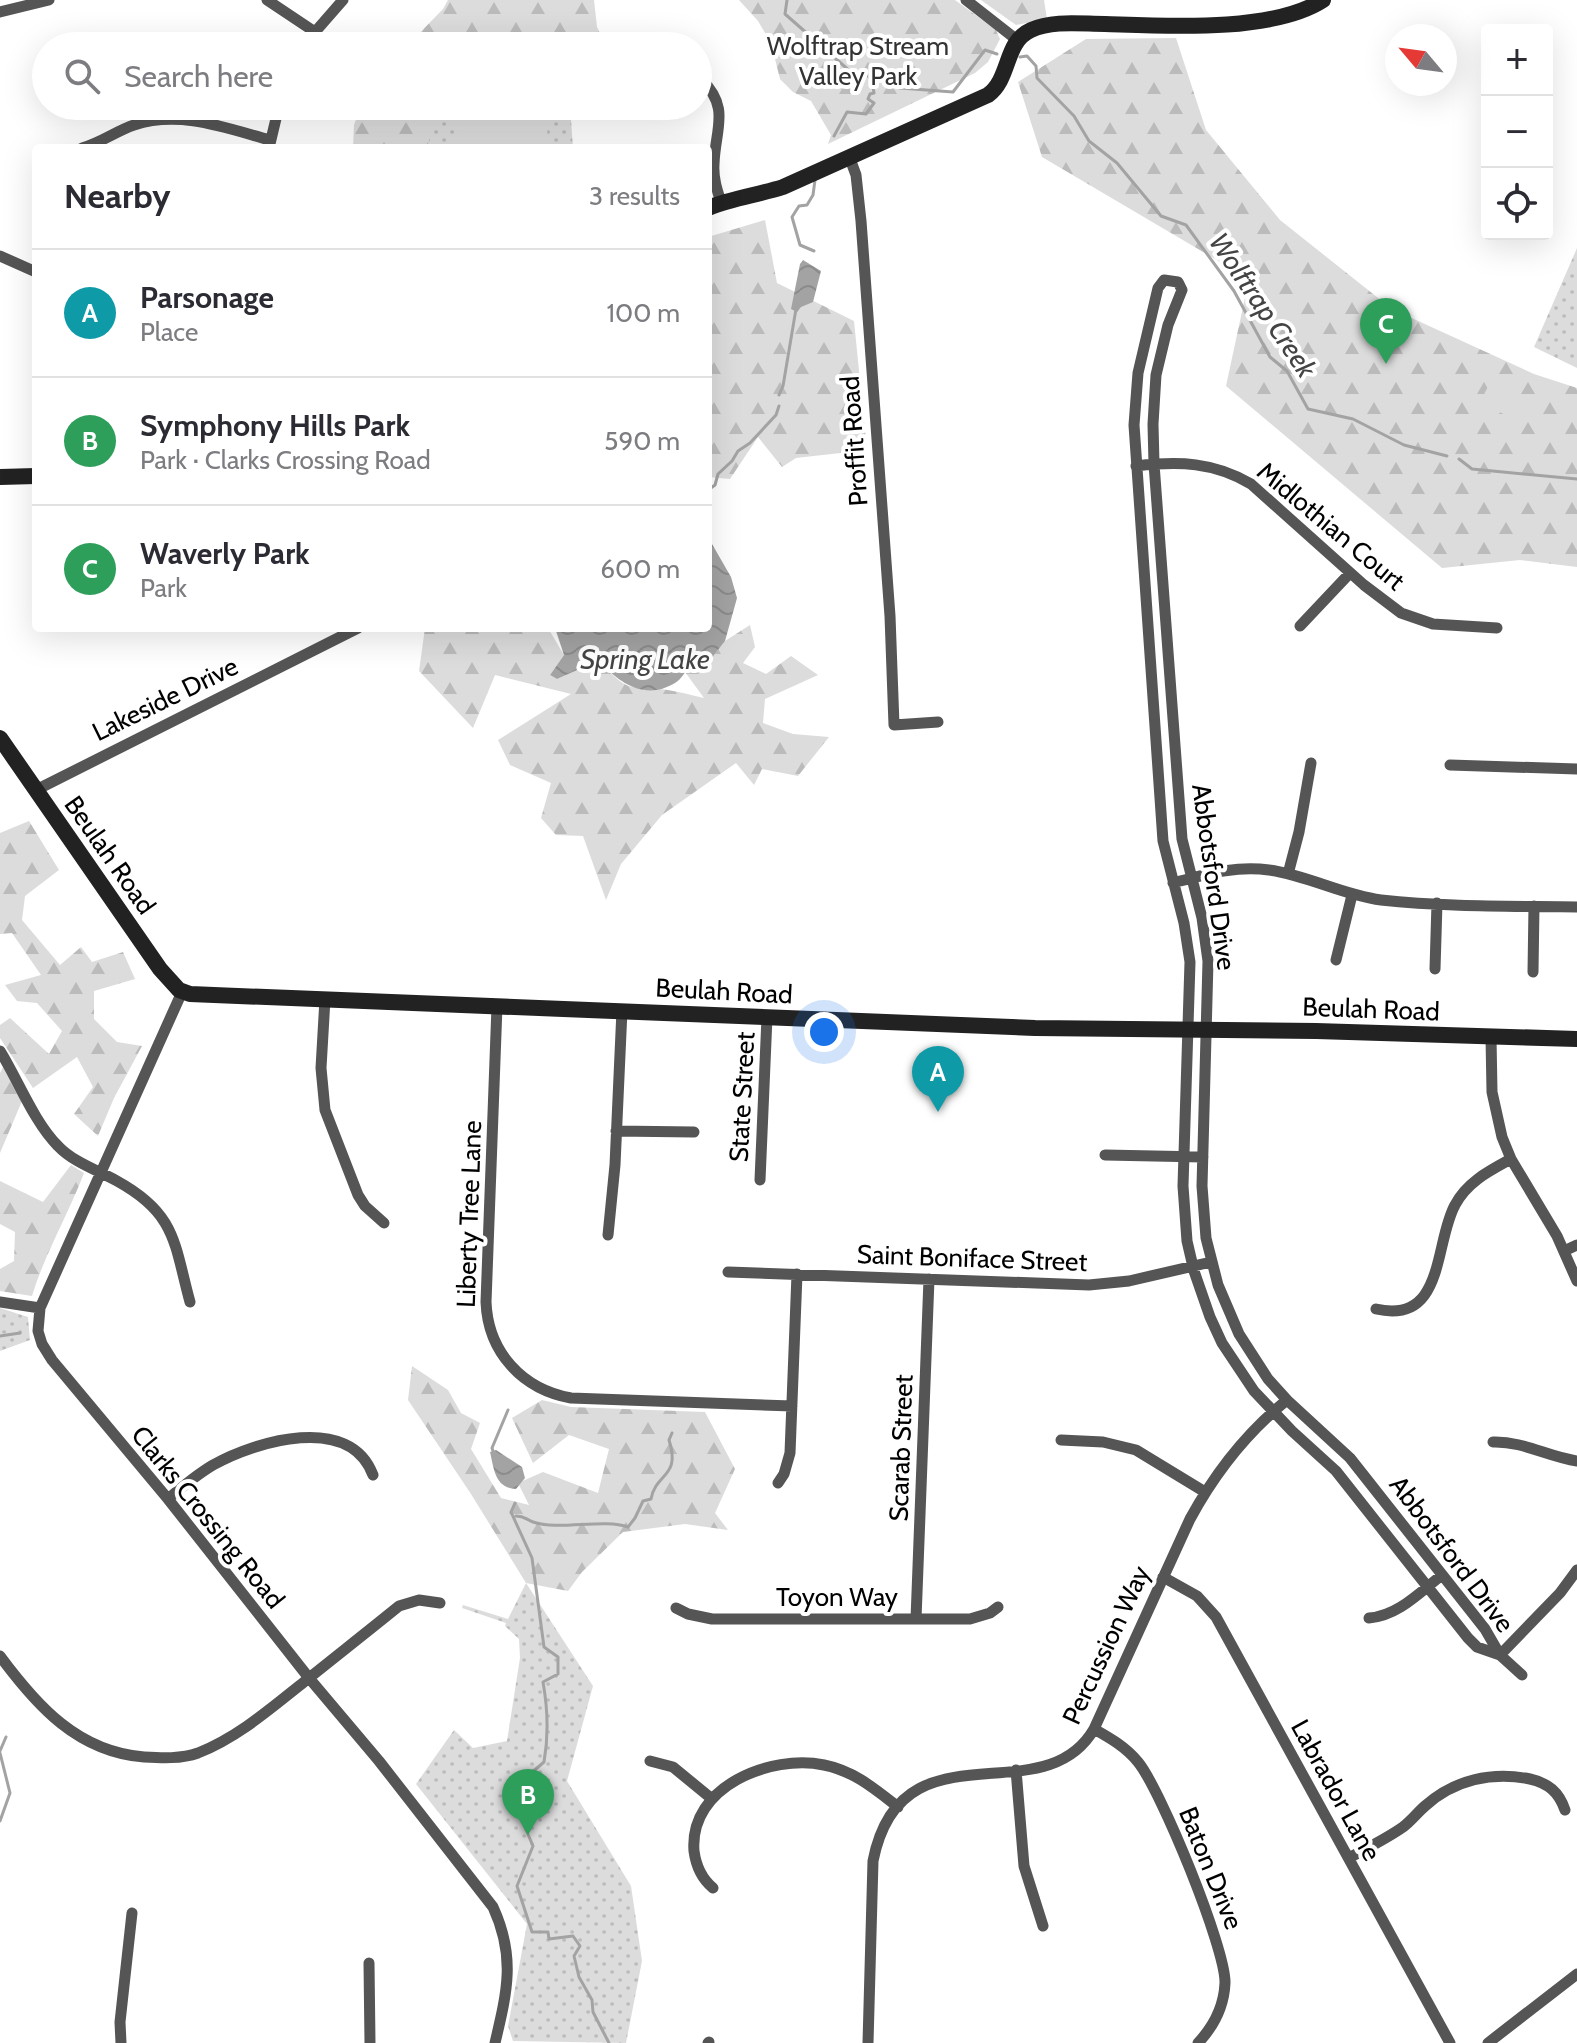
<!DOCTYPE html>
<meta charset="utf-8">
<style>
body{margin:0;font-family:Cabin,sans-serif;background:#f7f7f7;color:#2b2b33}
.controls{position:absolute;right:24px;top:24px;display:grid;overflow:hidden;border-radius:8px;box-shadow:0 8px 32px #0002}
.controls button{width:72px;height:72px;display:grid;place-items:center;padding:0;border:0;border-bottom:2px solid #e1e1e2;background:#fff;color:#2b2b33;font:40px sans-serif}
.compass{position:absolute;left:1385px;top:24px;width:72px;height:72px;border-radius:50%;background:#fff;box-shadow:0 8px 32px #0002;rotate:299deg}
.you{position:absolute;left:824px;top:1032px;width:28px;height:28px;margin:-20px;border:6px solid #fff;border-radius:50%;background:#1a73e8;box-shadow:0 0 0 12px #1a73e833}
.badge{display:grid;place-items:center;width:52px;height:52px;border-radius:50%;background:#000;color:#fff;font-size:26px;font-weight:700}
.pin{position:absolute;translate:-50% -66px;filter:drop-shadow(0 2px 4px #0008)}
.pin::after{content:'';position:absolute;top:42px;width:28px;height:24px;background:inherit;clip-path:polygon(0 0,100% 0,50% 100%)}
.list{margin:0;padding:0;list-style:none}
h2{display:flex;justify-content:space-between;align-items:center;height:104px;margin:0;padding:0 32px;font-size:34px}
h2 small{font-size:26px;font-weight:400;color:#7c7c81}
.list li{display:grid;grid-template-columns:52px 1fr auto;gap:24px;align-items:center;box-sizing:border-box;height:128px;padding:0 32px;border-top:2px solid #e1e1e2}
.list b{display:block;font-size:30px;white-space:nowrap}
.list p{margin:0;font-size:26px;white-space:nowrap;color:#7c7c81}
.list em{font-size:26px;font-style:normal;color:#7c7c81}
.icon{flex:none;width:44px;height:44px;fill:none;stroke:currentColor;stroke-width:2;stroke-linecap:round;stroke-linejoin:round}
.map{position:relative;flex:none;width:1577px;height:2043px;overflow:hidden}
.search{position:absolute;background:#fff;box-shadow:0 8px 32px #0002;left:32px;top:32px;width:680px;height:88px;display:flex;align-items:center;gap:20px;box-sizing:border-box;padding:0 28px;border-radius:44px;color:#7c7c81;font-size:30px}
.panel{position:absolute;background:#fff;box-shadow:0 8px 32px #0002;left:32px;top:144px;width:680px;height:488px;border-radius:8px}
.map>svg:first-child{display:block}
.green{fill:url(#green-dots)}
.forest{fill:url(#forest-firs)}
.pitch{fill:#dcdcdc}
.water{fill:url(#water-waves)}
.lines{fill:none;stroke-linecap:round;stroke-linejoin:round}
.stream{stroke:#a3a3a3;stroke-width:3}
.street{stroke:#555;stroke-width:11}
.secondary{stroke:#222;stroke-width:16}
.labels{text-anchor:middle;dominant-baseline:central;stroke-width:8;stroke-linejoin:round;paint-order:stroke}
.park-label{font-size:26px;fill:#333;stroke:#fff}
.street-label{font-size:26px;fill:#000;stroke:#fff}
.water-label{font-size:28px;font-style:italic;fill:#444;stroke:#fff}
</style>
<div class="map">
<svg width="1577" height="2043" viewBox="0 0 1577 2043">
<defs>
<pattern id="green-dots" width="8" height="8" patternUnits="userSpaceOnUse" patternTransform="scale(2)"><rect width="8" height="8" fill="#dcdcdc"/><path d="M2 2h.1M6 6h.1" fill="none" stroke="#bbb" stroke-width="1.8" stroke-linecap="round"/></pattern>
<pattern id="forest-firs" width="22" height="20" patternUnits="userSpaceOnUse" patternTransform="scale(2)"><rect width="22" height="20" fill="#dcdcdc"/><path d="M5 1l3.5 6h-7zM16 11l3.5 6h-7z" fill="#bbb"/></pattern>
<pattern id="water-waves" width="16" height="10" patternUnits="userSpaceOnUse" patternTransform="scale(2)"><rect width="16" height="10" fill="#a3a3a3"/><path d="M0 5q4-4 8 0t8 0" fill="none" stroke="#8b8b8b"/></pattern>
</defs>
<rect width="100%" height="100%" fill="#fff"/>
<!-- green -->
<path class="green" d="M371,106H570L573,148H356Z
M1577,248V368L1534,347Z
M0,1308L28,1317L30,1340L0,1351Z
M526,1583L593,1686L567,1781L631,1886L642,1961L626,2043L513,2041L508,2026L527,1924L416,1784L454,1730L473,1748L507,1741L520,1658L519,1639L505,1626L506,1623L462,1608L463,1605L508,1619Z"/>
<!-- forest -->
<path class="forest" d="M448,0H594L597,27L606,46H407L443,9Z
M739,0H955L996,30L1000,39L988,62L975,73L828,144L831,135L811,101L793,92L780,79L771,43L758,21Z
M981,0H1044L1047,19L1016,25Z
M1176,38L1206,130L1280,220L1392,309L1534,374L1577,388V567L1520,560L1442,568L1226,386L1249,279L1042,157L1018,82L1086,39Z
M361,106H438L427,148H353L354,125Z
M765,220L777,283L854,321L867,450L796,458L782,467L758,437L730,479L708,477V237Z
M750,625L755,647L743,663L766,674L791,656L818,675L765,699L763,723L793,734L829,737L798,776L762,769L754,785L736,763L662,815L621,864L606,900L583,836L556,835L541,818L551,783L510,765L498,740L571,694L495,675L473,728L419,671L425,628H548L564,655L550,675L557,679L584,667L603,665C627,690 627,687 659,689C674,690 690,695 704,698L685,672L691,664L711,659L725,641Z
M29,821L59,870L25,896L22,920L60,965L81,947L92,962L123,952L135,979L94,991V1019L117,1042L142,1046L114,1098L98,1136L74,1114L93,1087L77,1057L33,1088L0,1038V1025L10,1018L49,1054L62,1031L37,1003L17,1001L5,985L41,975L12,933L0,934V833Z
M3,1067L22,1101L0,1153V1073Z
M71,1165L84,1173C68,1215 45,1253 32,1296L0,1291V1269L14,1261L15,1232L0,1224V1181L43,1202Z
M412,1366L448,1390L461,1413L480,1423L471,1449L501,1498L529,1505L518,1483L543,1472L598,1493L609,1449L569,1435L533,1463L512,1418L542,1400L571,1407L705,1412L735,1469L715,1513L728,1530L685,1524L623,1532L582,1572L568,1591L526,1583L471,1494L408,1400Z"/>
<!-- pitch -->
<path class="pitch" d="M455,106H546L548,148H457Z
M1492,379L1527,397L1515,420L1480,402Z"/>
<!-- water -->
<path class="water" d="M803,260L821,271L813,302L801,307L797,312L791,309L800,264Z
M708,537L731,577L737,598L725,641L711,659L691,664C686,670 682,679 675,683C647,700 622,685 603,665L584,667L557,679L550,675L564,655L555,628H708Z
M496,1450L522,1467L525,1478L516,1489C495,1488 494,1469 490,1452Z"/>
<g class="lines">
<!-- stream -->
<path class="stream" d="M787,0L785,14L852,73H879L900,88L953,92L985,50L997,54
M1020,57L1027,56L1036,66L1037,78L1074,116L1089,141L1117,163L1161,216L1186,225L1234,291L1270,357L1287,371L1308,409L1353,419L1404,445L1447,456
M834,136L847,112L866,114L874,103L868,99L870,94L874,93L872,81L866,73
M814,251L800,245L792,217L799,206L807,205L813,195L815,180
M779,395L783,386L796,309
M1459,459L1472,469L1577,479
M708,490L715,485L718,474L732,461L738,451L750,443L776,415L779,406
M0,1336L20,1333
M493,1451L492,1448L508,1410
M515,1503L511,1512L532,1558L544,1647L558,1657V1674L543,1682C548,1710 549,1734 544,1762L529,1775L524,1825L533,1846L517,1886L532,1932H548L549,1939L573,1936L580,1946L574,1956L579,1977L592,2000L593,2012L609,2043
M516,1516C525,1516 525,1519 533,1522C558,1531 604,1518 628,1527L635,1518L643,1501L651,1499C656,1472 681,1478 669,1440L672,1433
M0,1751L6,1737
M0,1753L10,1793L0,1821"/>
<!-- street -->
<path class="street" d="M267,0L315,32
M966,0L1017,40
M0,12L49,0
M308,46L315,32L343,0
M701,79C731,108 715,129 714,164C713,178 717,190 721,202
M82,148C101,143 116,131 134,125C180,110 226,128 270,140
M269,148L279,106
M849,156L856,175L861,221L890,616L894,725L938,722
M0,256L36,272
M1136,466C1179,461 1214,462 1251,484L1364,585L1401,613L1433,624L1497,628
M1300,626L1350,573
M1450,765L1577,769
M36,790L358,628
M1288,874L1299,832L1311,763
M1173,883C1204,875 1235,865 1269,870C1307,875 1342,895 1381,900C1446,907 1512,906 1577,907
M1336,960L1352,895
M1435,969L1437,903
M1533,972L1534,906
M182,992L40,1308L38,1331L42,1344L52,1360L168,1499L309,1678L379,1761L493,1907C516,1957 507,1992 495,2043
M325,999L321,1068L325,1110L358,1195L365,1206L384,1223
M497,1006L486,1302C488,1352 522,1389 571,1398L792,1406
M1491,1037L1492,1092L1502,1137L1511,1159L1557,1236L1577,1281
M0,1051C18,1080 34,1122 58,1146C73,1162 97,1170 117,1181C177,1214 174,1244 190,1302
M616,1131L694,1132
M1105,1155L1203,1157
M760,1180L767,1017
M608,1235L615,1165L622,1010
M1564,1251L1577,1245
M728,1272L1089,1285L1129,1281L1211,1262
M0,1302L40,1308
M1376,1309C1445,1325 1434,1243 1455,1205C1467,1182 1489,1171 1511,1159
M1061,1440L1103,1442L1136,1450L1205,1492
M1493,1442C1523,1441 1548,1457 1577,1461
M778,1483L784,1474L790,1453L797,1274
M168,1499C182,1487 196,1475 213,1465C256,1441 350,1413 373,1475
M1163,1577L1197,1596L1216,1617L1450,2043
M676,1608L688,1614L712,1619H970L990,1613L998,1607
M1369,1618C1398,1616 1420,1592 1442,1575
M916,1619L929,1279
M1500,1655L1477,1647L1468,1638L1336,1471L1292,1431L1254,1391L1222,1343L1210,1317L1194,1271L1187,1241L1183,1186L1190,962L1184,923L1163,841L1134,425L1138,373L1158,288L1164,280L1178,282L1182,290L1168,325L1156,375L1153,424L1154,464L1182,839L1202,918L1208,961L1202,1186L1206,1238L1218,1285L1239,1334L1268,1379L1287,1400L1350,1458L1485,1629L1500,1655L1522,1675
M1500,1655L1560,1593L1577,1570
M0,1656C37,1706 78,1752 144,1757C162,1758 181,1759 198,1753C238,1737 270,1709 304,1682C335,1657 367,1632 399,1606L419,1600L440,1603
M1094,1729C1110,1738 1126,1747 1138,1762C1161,1790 1226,1949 1225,1983C1224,2007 1214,2026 1198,2043
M650,1761L673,1767L712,1799
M1016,1770L1024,1866L1043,1926
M1349,1858C1367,1848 1386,1839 1403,1827C1411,1821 1417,1813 1425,1806C1454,1780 1492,1771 1530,1779C1548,1783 1559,1792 1565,1810
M713,1888C701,1878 696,1866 694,1851C689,1786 771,1754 824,1765C854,1771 875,1789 898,1807
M369,1963L370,2043
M121,2043L120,2022L132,1913
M708,2043L709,2042
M868,2043L873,1861C901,1719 1043,1817 1094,1729L1190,1519C1215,1473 1246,1433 1287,1400
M1488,2043L1577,1974"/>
<!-- secondary -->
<path class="secondary" d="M708,208C732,198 758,195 783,187L988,95C1011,78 1004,42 1031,30C1053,20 1081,24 1105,24C1165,26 1272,33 1323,0
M0,477L36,476
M0,738L160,969L179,990L190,994L1035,1028L1316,1031L1577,1039"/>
</g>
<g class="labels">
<!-- park labels -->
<g class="park-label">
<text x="858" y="46">Wolftrap Stream<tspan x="858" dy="30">Valley Park</tspan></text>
</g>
<!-- street labels -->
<g class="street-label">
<text transform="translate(854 441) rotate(-94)">Proffit Road</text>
<text transform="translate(1331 526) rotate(40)">Midlothian Court</text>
<text transform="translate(165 699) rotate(-26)">Lakeside Drive</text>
<text transform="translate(110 855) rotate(55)">Beulah Road</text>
<text transform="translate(1214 877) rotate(82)">Abbotsford Drive</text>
<text transform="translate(724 991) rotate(3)">Beulah Road</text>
<text transform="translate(1371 1009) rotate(2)">Beulah Road</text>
<text transform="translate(742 1097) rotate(-87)">State Street</text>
<text transform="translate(469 1214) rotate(-88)">Liberty Tree Lane</text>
<text transform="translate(972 1258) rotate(2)">Saint Boniface Street</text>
<text transform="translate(901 1448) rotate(-88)">Scarab Street</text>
<text transform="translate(208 1517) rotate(51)">Clarks Crossing Road</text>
<text transform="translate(1452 1554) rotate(53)">Abbotsford Drive</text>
<text x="837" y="1597">Toyon Way</text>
<text transform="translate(1106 1645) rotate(-65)">Percussion Way</text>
<text transform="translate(1336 1790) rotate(61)">Labrador Lane</text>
<text transform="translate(1211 1868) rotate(68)">Baton Drive</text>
</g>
<!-- water labels -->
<g class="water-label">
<text transform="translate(1263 305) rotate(56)">Wolftrap Creek</text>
<text x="645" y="659">Spring Lake</text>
</g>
</g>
</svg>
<div class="controls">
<button>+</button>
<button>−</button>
<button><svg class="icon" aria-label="locate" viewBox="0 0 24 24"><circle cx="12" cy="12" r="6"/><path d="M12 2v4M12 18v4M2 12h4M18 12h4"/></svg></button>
</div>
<svg class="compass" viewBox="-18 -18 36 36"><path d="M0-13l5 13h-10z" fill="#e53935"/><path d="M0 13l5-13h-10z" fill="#7c7c81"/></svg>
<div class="you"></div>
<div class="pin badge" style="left:938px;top:1112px;background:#0f9aa8">A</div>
<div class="pin badge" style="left:528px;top:1835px;background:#2e9e5b">B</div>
<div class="pin badge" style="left:1386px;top:364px;background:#2e9e5b">C</div>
<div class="search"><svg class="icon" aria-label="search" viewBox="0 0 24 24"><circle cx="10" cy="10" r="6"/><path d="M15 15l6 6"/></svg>Search here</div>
<section class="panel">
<h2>Nearby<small>3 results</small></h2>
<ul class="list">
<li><span class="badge" style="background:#0f9aa8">A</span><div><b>Parsonage</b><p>Place</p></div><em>100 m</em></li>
<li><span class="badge" style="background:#2e9e5b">B</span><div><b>Symphony Hills Park</b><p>Park · Clarks Crossing Road</p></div><em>590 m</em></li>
<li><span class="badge" style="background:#2e9e5b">C</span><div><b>Waverly Park</b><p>Park</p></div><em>600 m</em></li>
</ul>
</section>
</div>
